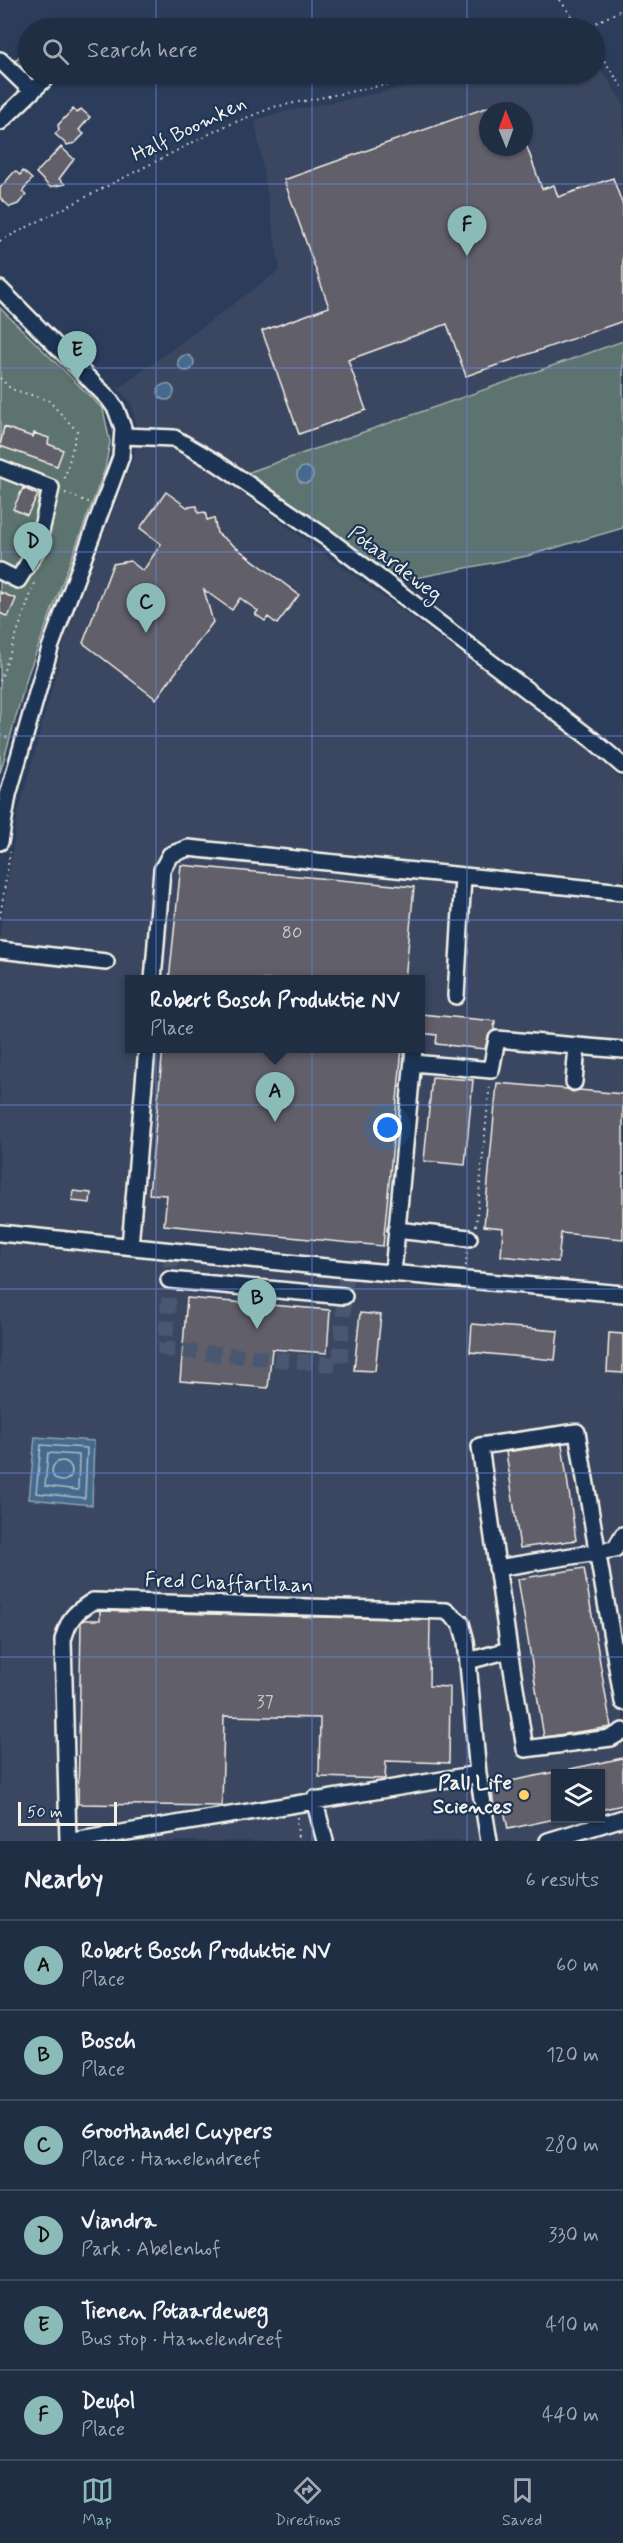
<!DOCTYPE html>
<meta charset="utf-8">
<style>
body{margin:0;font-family:Mynerve,sans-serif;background:#28364b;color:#f1f3f6}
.controls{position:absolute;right:18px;bottom:18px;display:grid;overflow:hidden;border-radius:0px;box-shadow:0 2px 4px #0004}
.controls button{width:54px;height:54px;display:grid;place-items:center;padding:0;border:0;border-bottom:2px solid #3d4a5d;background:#202e44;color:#f1f3f6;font:30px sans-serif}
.compass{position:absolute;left:479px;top:102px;width:54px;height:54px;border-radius:50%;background:#202e44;box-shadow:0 2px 4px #0004;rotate:359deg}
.scale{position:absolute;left:18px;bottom:15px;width:99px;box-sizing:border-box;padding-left:6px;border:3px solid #f4f1e8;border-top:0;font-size:16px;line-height:21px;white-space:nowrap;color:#f4f1e8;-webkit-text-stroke:4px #1d3557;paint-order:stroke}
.you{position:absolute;left:388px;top:1128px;width:21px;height:21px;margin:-15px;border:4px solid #fff;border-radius:50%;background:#1a73e8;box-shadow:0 0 0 9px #1a73e833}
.badge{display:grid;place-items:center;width:39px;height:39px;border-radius:50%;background:#8bbbb9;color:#111;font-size:20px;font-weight:700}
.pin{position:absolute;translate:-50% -50px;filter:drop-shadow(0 2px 3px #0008)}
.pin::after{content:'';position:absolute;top:32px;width:21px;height:18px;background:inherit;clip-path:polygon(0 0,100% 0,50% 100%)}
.popup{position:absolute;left:125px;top:975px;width:300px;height:78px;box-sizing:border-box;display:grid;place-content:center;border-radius:0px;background:#202e44;filter:drop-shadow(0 2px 4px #0005);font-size:20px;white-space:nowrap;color:#a2a8b2}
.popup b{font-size:22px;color:#f1f3f6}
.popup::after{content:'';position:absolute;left:50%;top:100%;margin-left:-12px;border:12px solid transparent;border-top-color:#202e44}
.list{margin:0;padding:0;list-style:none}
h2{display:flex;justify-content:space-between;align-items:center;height:78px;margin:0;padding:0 24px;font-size:26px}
h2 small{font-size:20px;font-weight:400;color:#a2a8b2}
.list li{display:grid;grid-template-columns:39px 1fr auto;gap:18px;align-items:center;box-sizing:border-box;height:90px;padding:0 24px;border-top:2px solid #3d4a5d}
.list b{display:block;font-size:22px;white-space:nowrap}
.list p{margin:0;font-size:20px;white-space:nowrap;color:#a2a8b2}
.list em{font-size:20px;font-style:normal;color:#a2a8b2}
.icon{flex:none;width:33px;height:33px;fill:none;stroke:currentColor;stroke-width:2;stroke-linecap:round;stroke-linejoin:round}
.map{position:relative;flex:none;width:623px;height:1841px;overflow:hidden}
.search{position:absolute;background:#202e44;box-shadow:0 2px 4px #0004;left:18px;right:18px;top:18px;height:66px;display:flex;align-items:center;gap:15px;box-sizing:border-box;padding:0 21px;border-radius:33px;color:#a2a8b2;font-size:22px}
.sheet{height:618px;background:#202e44}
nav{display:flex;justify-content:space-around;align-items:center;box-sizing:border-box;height:84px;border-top:2px solid #3d4a5d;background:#202e44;font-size:16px;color:#a2a8b2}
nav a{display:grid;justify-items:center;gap:3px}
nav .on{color:#8bbbb9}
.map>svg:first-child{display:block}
.built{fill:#3b4760;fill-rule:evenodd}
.green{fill:#5c736f;stroke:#a8b2ac;stroke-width:1.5}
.water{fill:#456b8d;stroke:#8ba1b1;stroke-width:1.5}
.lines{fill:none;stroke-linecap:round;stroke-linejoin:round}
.shore{stroke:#aebbc4;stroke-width:1.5}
.building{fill:#615f6b;stroke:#f4f1e8;stroke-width:1.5}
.minor-tunnel{stroke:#495870;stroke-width:15;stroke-dasharray:15 8;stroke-linecap:butt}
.minor-casing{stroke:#f4f1e8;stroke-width:20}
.path{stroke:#f4f1e8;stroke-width:2;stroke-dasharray:1.5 4.5;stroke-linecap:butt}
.minor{stroke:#1d3557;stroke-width:15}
.grid{fill:none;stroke:#6887de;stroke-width:1.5;stroke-opacity:0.55}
.poi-dot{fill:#ffd166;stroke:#1d3557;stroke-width:2}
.labels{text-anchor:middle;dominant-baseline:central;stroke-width:4.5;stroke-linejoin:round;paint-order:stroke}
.number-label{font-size:18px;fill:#cfccc9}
.street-label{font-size:21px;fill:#f4f1e8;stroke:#1d3557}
.poi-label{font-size:21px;font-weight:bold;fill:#f4f1e8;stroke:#1d3557;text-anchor:end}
</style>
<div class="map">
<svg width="623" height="1841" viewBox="0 0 623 1841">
<rect width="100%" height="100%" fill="#2b3d5b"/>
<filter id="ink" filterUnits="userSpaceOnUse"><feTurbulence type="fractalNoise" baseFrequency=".0167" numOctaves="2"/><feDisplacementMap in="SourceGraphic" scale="12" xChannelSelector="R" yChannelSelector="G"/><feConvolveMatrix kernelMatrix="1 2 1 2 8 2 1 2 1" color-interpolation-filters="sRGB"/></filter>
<g filter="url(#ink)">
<!-- built -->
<path class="built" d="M595,60L623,103V341L225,481L573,736L623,781V1841H0V932L18,814L66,636L135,452L137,430L131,403L118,389L280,270L255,120L284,112L473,74H594ZM488,111H524V147H488ZM130,980H421V1048H130ZM556,1774H600V1818H556Z"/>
<!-- green -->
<path class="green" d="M0,308L103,409L110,442L105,469L28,674L0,773Z
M623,341V528L527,556L395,582L241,475Z"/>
<!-- water -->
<path class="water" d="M178 363a8 8 0 1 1 16 0a8 8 0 1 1-16 0Z
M158 392a8 8 0 1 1 16 0a8 8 0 1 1-16 0Z
M297 475a8 8 0 1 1 16 0a8 8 0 1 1-16 0Z
M35,1437L94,1441L92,1505L29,1499Z"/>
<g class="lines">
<!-- shore -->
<path class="shore" d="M41,1445L87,1448L85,1498L36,1493Z
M48,1453L79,1455L78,1490L45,1486Z
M52 1471a10 10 0 1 1 20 0a10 10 0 1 1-20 0Z"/>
</g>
<!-- building -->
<path class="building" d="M28,48V74L15,61Z
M488,107V147H527L542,189L554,185L558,197L613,178L623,206V321L466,376L447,324L348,360L366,410L299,434L262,331L329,307L284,180Z
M73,109L77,113L81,109L90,117L79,130L84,134L75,143L67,145L55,134L59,130L58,125Z
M61,147L74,159L59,179L65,184L50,187L36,173Z
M15,171L20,175L23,171L32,179L22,192L26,195L18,204L10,207L0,198V188Z
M4,427L33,437L34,433L49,438L48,444L63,450L57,466L0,446Z
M23,488L38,495L27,515L13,509Z
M166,492L187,507L197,506L198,513L205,512L207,520L214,518L217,533L299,595L277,624L268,617L265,621L255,614L258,611L240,598L232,610L204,590L213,622L156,699L83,643L113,564L130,561L143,571L161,544L140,528Z
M0,592L16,599L8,617L0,613Z
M181,865L414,887L405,980H169Z
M420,1014L495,1021L494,1030L488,1037L485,1049L436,1044L437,1035L420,1033Z
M163,1048H402L383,1246L164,1225L167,1195L149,1194Z
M432,1077L473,1080L465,1165L424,1161Z
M497,1083L567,1089L573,1092L579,1090L623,1094V1239L561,1233L558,1262L501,1256L503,1228L484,1226Z
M73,1191L91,1193L90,1203L72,1201Z
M187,1298L330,1310L327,1353L272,1349L268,1388L180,1381Z
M360,1313L381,1315L375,1371L354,1370Z
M472,1324L558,1331L555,1360L470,1352Z
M609,1333L623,1334V1373L607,1372Z
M562,1444L576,1540L520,1548L506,1452Z
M584,1568L611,1727L544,1737L518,1579Z
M100,1611L430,1620L429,1686L450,1687L449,1763L386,1761L385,1779L319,1777L320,1718L224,1716L222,1806L78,1804L81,1622L84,1620H100Z
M623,1758V1805L600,1810V1773H571L570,1769Z
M555,1772V1819L508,1829L503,1805L494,1807L491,1785Z"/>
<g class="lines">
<!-- minor-tunnel -->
<path class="minor-tunnel" d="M172,1252L165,1349L340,1365L346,1269"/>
<!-- minor casing -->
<g class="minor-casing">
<path id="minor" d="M0,60L32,91
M0,122L50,74
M0,289L109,399L116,409L123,428L121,457L50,648L8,795L0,842
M124,436L174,438L217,463L327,538L594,741L623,766
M0,468L51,488L37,549L18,580L0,571
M0,950L106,962
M153,980L162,870L170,855L188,848L623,892
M456,996L463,877
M413,1063L491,1070L497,1039L623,1050
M574,1082L577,1046
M396,1230L469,1238
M0,1233L346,1269L623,1294
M130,1246L147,1048
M393,1272L414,1048
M169,1280L344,1296
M497,1568L615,1549L623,1535
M509,1650L525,1749L611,1738L623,1731
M468,1661L509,1650L480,1446L577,1432L623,1702
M314,1799L325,1841
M68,1841L63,1640C69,1618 74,1613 93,1601L446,1611L461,1623L466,1641L478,1774L489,1841
M73,1841L478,1774
M548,1841L623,1818"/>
</g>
<!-- path -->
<path class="path" d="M560,0L580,28
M586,28L623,9
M594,46L623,88
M0,241L223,127L274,107L439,74
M0,378L11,389L48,400L77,431L64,481
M65,493L91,503
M0,681L35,582
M0,735L9,738
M0,918L10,852
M476,1226L490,1083
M466,1266L467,1251
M297,1817L298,1841"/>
<!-- minor -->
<use href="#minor" class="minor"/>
</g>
</g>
<!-- grid -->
<path class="grid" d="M156,0V28M312,0V28M467,0V28M156,74V1841M312,74V1841M467,74V1841M0,184H623M0,368H623M0,552H623M0,736H623M0,920H623M0,1105H623M0,1289H623M0,1473H623M0,1657H623"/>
<!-- markers -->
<circle class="poi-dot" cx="524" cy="1795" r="6"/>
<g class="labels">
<!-- number labels -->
<g class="number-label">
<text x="292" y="933">80</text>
<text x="265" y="1702">37</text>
</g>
<!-- street labels -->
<g class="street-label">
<text transform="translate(189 129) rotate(-26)">Half Boomken</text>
<text transform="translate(395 564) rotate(37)">Potaardeweg</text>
<text transform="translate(229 1583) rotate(2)">Fred Chaffartlaan</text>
</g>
<!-- poi labels -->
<g class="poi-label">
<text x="512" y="1783">Pall Life<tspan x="512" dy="24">Sciences</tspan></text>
</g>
</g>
</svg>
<div class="controls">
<button><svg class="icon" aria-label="layers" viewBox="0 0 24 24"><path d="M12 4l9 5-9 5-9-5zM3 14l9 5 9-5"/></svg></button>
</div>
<svg class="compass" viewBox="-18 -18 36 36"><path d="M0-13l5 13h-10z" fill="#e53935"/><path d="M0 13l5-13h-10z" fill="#a2a8b2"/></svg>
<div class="scale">50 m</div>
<div class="you"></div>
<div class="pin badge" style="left:275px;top:1122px">A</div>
<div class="popup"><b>Robert Bosch Produktie NV</b>Place</div>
<div class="pin badge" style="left:257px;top:1329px">B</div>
<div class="pin badge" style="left:146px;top:633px">C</div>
<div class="pin badge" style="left:33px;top:572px">D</div>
<div class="pin badge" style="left:77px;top:381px">E</div>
<div class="pin badge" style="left:467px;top:256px">F</div>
<div class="search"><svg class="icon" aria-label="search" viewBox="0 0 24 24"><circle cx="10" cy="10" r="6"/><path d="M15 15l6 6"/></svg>Search here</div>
</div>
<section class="sheet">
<h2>Nearby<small>6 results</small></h2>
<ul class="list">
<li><span class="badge">A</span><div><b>Robert Bosch Produktie NV</b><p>Place</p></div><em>60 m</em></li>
<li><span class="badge">B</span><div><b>Bosch</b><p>Place</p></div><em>120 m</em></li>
<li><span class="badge">C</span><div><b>Groothandel Cuypers</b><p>Place · Hamelendreef</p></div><em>280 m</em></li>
<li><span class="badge">D</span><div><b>Viandra</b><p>Park · Abelenhof</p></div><em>330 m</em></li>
<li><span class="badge">E</span><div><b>Tienen Potaardeweg</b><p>Bus stop · Hamelendreef</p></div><em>410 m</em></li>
<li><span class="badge">F</span><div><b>Deufol</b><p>Place</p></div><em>440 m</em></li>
</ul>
</section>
<nav>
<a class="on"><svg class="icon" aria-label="map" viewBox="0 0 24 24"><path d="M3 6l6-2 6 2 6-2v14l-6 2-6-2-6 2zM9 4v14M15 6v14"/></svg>Map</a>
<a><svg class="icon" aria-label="directions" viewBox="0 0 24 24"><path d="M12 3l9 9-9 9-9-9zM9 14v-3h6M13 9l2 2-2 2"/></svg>Directions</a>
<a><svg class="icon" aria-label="saved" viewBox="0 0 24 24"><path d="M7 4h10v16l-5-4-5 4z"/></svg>Saved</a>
</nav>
